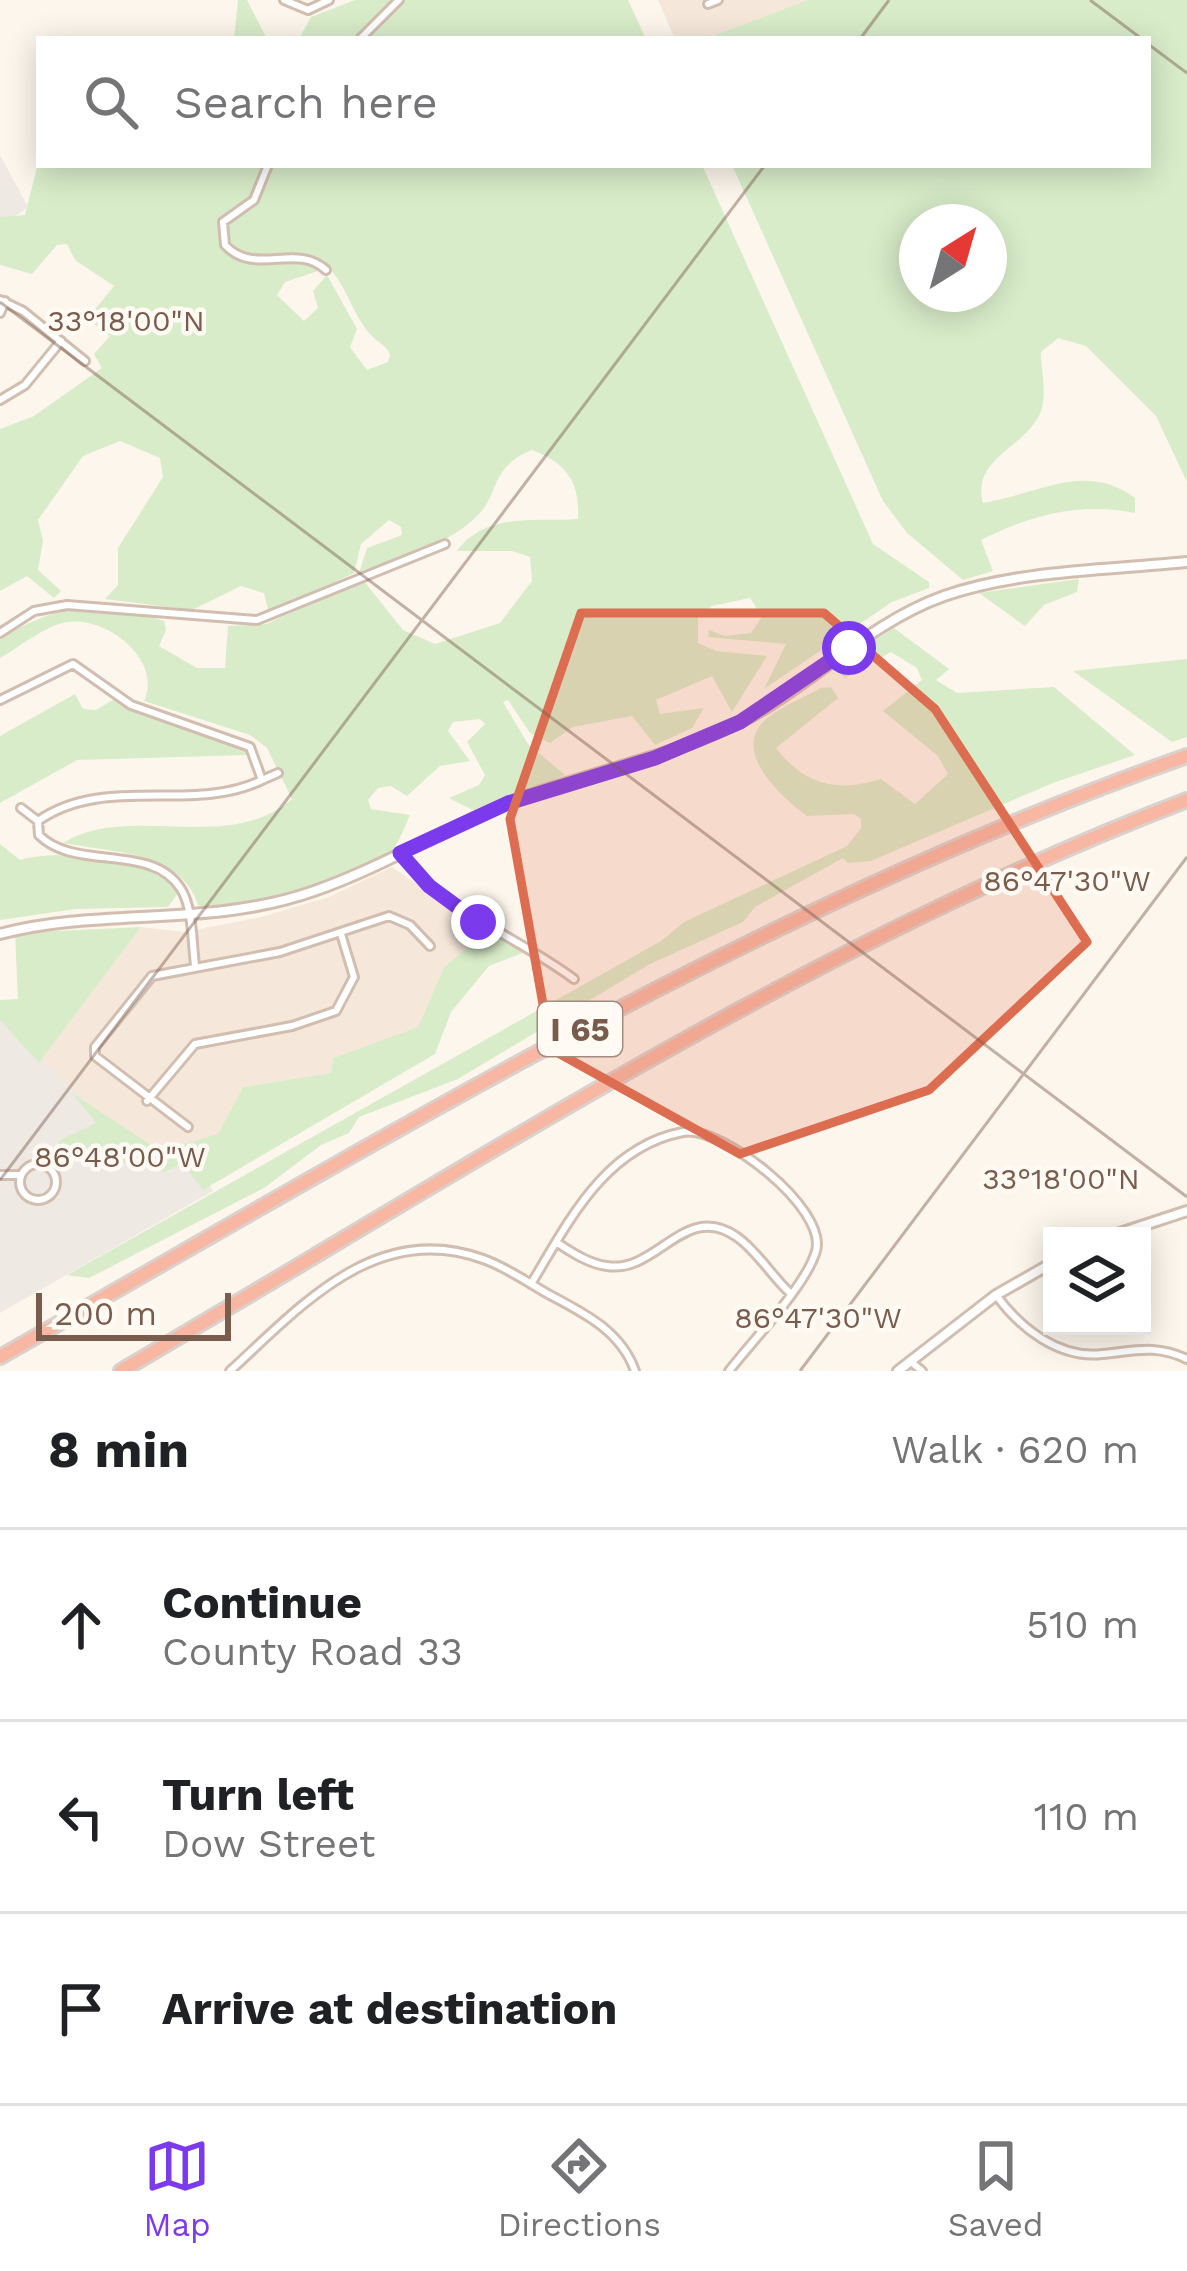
<!DOCTYPE html>
<meta charset="utf-8">
<style>
body{margin:0;font-family:"Work Sans",sans-serif;background:#f6f6f6;color:#202124}
.controls{position:absolute;right:36px;bottom:36px;display:grid;overflow:hidden;border-radius:0px;box-shadow:0 6px 30px #0003}
.controls button{width:108px;height:108px;display:grid;place-items:center;padding:0;border:0;border-bottom:3px solid #e0e0e0;background:#fff;color:#202124;font:60px sans-serif}
.compass{position:absolute;left:899px;top:204px;width:108px;height:108px;border-radius:50%;background:#fff;box-shadow:0 6px 30px #0003;rotate:37deg}
.scale{position:absolute;left:36px;bottom:30px;width:195px;box-sizing:border-box;padding-left:12px;border:6px solid #7a5c4d;border-top:0;font-size:33px;line-height:42px;white-space:nowrap;color:#7a5c4d;-webkit-text-stroke:9px #fffaf3;paint-order:stroke}
.stop{position:absolute;width:36px;height:36px;margin:-27px;border:9px solid #7c3aed;border-radius:50%;background:#fff}
.stop.end{background:#7c3aed;border-color:#fff;box-shadow:0 3px 12px #0008}
.list{margin:0;padding:0;list-style:none}
h2{display:flex;justify-content:space-between;align-items:center;height:156px;margin:0;padding:0 48px;font-size:51px}
h2 small{font-size:39px;font-weight:400;color:#757577}
.list li{display:grid;grid-template-columns:78px 1fr auto;gap:36px;align-items:center;box-sizing:border-box;height:192px;padding:0 48px;border-top:3px solid #e0e0e0}
.list b{display:block;font-size:45px;white-space:nowrap}
.list p{margin:0;font-size:39px;white-space:nowrap;color:#757577}
.list em{font-size:39px;font-style:normal;color:#757577}
.icon{flex:none;width:66px;height:66px;fill:none;stroke:currentColor;stroke-width:2;stroke-linecap:round;stroke-linejoin:round}
.map{position:relative;flex:none;width:1187px;height:1371px;overflow:hidden}
.search{position:absolute;background:#fff;box-shadow:0 6px 30px #0003;left:36px;right:36px;top:36px;height:132px;display:flex;align-items:center;gap:30px;box-sizing:border-box;padding:0 42px;border-radius:0px;color:#757577;font-size:45px}
.sheet{height:732px;background:#fff}
nav{display:flex;justify-content:space-around;align-items:center;box-sizing:border-box;height:168px;border-top:3px solid #e0e0e0;background:#fff;font-size:33px;color:#757577}
nav a{display:grid;justify-items:center;gap:6px}
nav .on{color:#7c3aed}
.map>svg:first-child{display:block}
.residential{fill:#f5e8da}
.industrial{fill:#efe9e4}
.green{fill:#d8ecc9;fill-rule:evenodd}
.lines{fill:none;stroke-linecap:round;stroke-linejoin:round}
.minor-casing{stroke:#d1beb0;stroke-width:12}
.tertiary-casing{stroke:#d1beb0;stroke-width:14}
.motorway-casing{stroke:#dad1cd;stroke-width:18}
.minor{stroke:#fff;stroke-width:6}
.tertiary{stroke:#fff;stroke-width:8}
.motorway{stroke:#f7b7a3;stroke-width:12}
.route{stroke:#7c3aed;stroke-width:15}
.marked{fill:#dc6d51;fill-opacity:0.2;stroke:#dc6d51;stroke-width:9;stroke-linejoin:round}
.ticks{fill:none;stroke:#7a5c4d;stroke-width:3;stroke-opacity:0.45}
.labels{text-anchor:middle;dominant-baseline:central;stroke-width:9;stroke-linejoin:round;paint-order:stroke}
.shield{fill:#fffaf3;stroke:#a28b7f;stroke-width:3}
.shield-label{font-size:33px;font-weight:bold;fill:#7a5c4d}
.ticks-label{font-size:30px;text-anchor:middle;fill:#7a5c4d;stroke:#fffaf3;stroke-width:9;stroke-linejoin:round;paint-order:stroke}
</style>
<div class="map">
<svg width="1187" height="1371" viewBox="0 0 1187 1371">
<rect width="100%" height="100%" fill="#fdf6ec"/>
<!-- residential -->
<path class="residential" d="M658,0H831L735,39H675Z
M392,867L486,932L444,967L418,1027L333,1058L331,1073L243,1087L218,1134L164,1162L121,1137L39,1063L141,927L184,932L261,917L329,897Z"/>
<!-- industrial -->
<path class="industrial" d="M0,155L28,207L0,227Z
M0,1020L121,1137L163,1162L188,1151L213,1191L0,1313Z"/>
<!-- green -->
<path class="green" d="M238,0H247L267,39H234Z
M355,0H396L357,39H299L311,17Z
M402,0H628L646,39H365Z
M808,0H1187V482L1156,416L1086,346L1058,338L1041,352C1041,369 1047,395 1041,411C1027,448 971,457 983,503C1039,494 1085,461 1135,498V513C1080,502 1031,515 981,540L993,571L963,580L907,533L883,501L732,165H1148V39H705ZM917,222H989V294H917Z
M39,159V165H265L253,197L222,220L220,241C241,274 274,258 305,259L321,270L285,282L277,295L304,321L318,308L313,291L327,275L357,329L350,347L367,370L388,362L390,354C384,343 378,343 370,334C350,312 344,273 316,258C283,241 232,285 225,224L258,201L271,165H702L873,544L929,582V588L892,602L764,689L786,644L708,637L709,630L725,636L751,633L762,617L750,598L712,606L698,617V643L716,651L767,656L732,712L712,676L656,700L660,714L704,708L692,728L655,745L632,716L573,727L550,743L530,733L508,700L503,702L528,744L565,775L477,812L449,798L479,785L485,775L467,742L485,724L480,719L453,722L448,731L470,761L440,766L407,796L391,786L378,788L368,800L371,809L410,815C405,826 400,840 393,849C372,875 232,913 198,905C182,851 109,852 63,843C130,802 227,855 292,799L267,748L250,735L144,701C163,661 108,616 67,622C44,626 20,647 0,658V639C58,603 98,600 164,621L166,630L159,646L197,668H225L228,626L266,624L363,580L403,630L435,644L500,623L532,581L530,557L512,551H457C485,512 534,522 578,519C580,481 566,463 532,450C491,466 499,493 479,514C449,546 399,558 359,573L367,548L402,535L401,527L389,520L361,544L354,573L269,613L264,593L241,586L192,610L105,599L118,585V548L163,477L160,458L120,441L83,456L38,520L43,541L38,570L61,591L54,598L27,576L0,591V429L34,416L102,368L94,354L110,336L87,319L114,286L75,260L67,244L57,245L32,274L0,265V217L25,215Z
M1079,579L1077,592L1044,605L1025,626L979,593Z
M894,628L949,669L936,680L957,693L1054,687L1135,755L1053,783L871,861L848,863L843,858L755,907L743,922L650,964L458,1079L359,1117L349,1133L321,1145L264,1188L89,1278L67,1275L661,941L684,922L847,846L861,828V819L854,814L807,816C784,799 732,754 763,722C777,708 803,698 821,688L831,687L838,698L776,748C805,785 836,793 881,779L915,804L948,774L938,756L883,711L922,680L917,668L891,652L845,678L833,667Z
M1187,659V737L1172,742L1073,671Z
M75,694L83,709L96,710L113,700L141,715L239,745L249,755L77,760L0,803V736Z
M0,844L20,860C54,848 159,858 178,893L168,907L76,909L0,920Z
M141,927L39,1063L0,1020V1000L18,999L15,933Z
M486,932L525,952L489,966L451,1012L435,1054L203,1190L182,1163L164,1172L103,1158L52,1156L60,1140L96,1123L72,1093L160,1151L218,1134L243,1087L331,1073L333,1058L418,1027L444,967Z"/>
<g class="lines">
<!-- minor casing -->
<g class="minor-casing">
<path id="minor" d="M284,0L308,10L329,0
M708,4L718,0
M360,39L399,0
M268,165L254,200L223,222L225,245C255,277 296,242 326,270
M0,300L23,311L85,361
M0,313L5,301
M0,400L25,385L61,341
M0,633L34,611L67,605L257,620L445,544
M0,700L73,664L131,705L250,747L262,780C192,814 105,774 38,821L21,808
M262,780L278,773
M38,821L39,835C75,872 152,842 181,889C193,908 192,942 195,965
M400,853C446,913 515,935 574,979
M147,1101L195,1044L292,1026L336,1011L354,977L341,934
M188,1127L95,1056V1047L152,976L280,952L389,916L410,925L430,946
M20 1182a18 18 0 1 1 36 0a18 18 0 1 1-36 0Z
M0,1175H20
M556,1242C571,1252 589,1264 607,1266C657,1274 685,1200 737,1237C756,1250 772,1276 789,1292
M531,1284C568,1223 604,1147 683,1132C720,1125 828,1208 816,1251C806,1286 752,1341 729,1371
M996,1295C1020,1328 1059,1359 1102,1354C1135,1351 1155,1344 1187,1359
M910,1361L922,1371
M230,1371C301,1306 376,1220 483,1259C506,1267 527,1282 548,1294C584,1313 621,1331 635,1371"/>
</g>
<!-- tertiary casing -->
<g class="tertiary-casing">
<path id="tertiary" d="M0,934C103,907 209,928 314,891C383,867 445,828 513,801C592,771 676,757 752,716C818,679 871,622 944,596C1019,570 1109,570 1187,562
M1111,1236L1187,1211
M898,1371L996,1295L1052,1263"/>
</g>
<!-- motorway casing -->
<g class="motorway-casing">
<path id="motorway" d="M0,1357C386,1137 766,904 1187,756
M121,1371C468,1168 810,944 1187,800"/>
</g>
<!-- minor -->
<use href="#minor" class="minor"/>
<!-- tertiary -->
<use href="#tertiary" class="tertiary"/>
<!-- motorway -->
<use href="#motorway" class="motorway"/>
</g>
<g class="lines">
<!-- route -->
<path class="route" d="M478,922L429,886L400,853L508,803L655,758L740,722L849,648"/>
</g>
<!-- marked area -->
<path class="marked" d="M581,613H824L935,709L1087,942L929,1090L740,1154L551,1049L510,819Z"/>
<!-- ticks -->
<path class="ticks" d="M1090,0L1142,39M860,39L889,0M1148,44L1187,73M0,302L1187,1197M0,1180L765,165M800,1371L1187,857"/>
<g class="labels">
<!-- shield labels -->
<rect class="shield" x="538" y="1002" width="84" height="54" rx="9"/>
<g class="shield-label">
<text x="580" y="1029">I 65</text>
</g>
</g>
<g class="ticks-label">
<text x="126" y="331">33°18'00"N</text>
<text x="1067" y="891">86°47'30"W</text>
<text x="120" y="1167">86°48'00"W</text>
<text x="1061" y="1189">33°18'00"N</text>
<text x="818" y="1328">86°47'30"W</text>
</g>
</svg>
<div class="controls">
<button><svg class="icon" aria-label="layers" viewBox="0 0 24 24"><path d="M12 4l9 5-9 5-9-5zM3 14l9 5 9-5"/></svg></button>
</div>
<svg class="compass" viewBox="-18 -18 36 36"><path d="M0-13l5 13h-10z" fill="#e53935"/><path d="M0 13l5-13h-10z" fill="#757577"/></svg>
<div class="scale">200 m</div>
<div class="stop" style="left:849px;top:648px"></div>
<div class="stop end" style="left:478px;top:922px"></div>
<div class="search"><svg class="icon" aria-label="search" viewBox="0 0 24 24"><circle cx="10" cy="10" r="6"/><path d="M15 15l6 6"/></svg>Search here</div>
</div>
<section class="sheet">
<h2>8 min<small>Walk · 620 m</small></h2>
<ul class="list">
<li><svg class="icon" aria-label="ahead" viewBox="0 0 24 24"><path d="M12 20V5M6 11l6-6 6 6"/></svg><div><b>Continue</b><p>County Road 33</p></div><em>510 m</em></li>
<li><svg class="icon" aria-label="left" viewBox="0 0 24 24"><path d="M17 20v-9H6M10 6l-5 5 5 5"/></svg><div><b>Turn left</b><p>Dow Street</p></div><em>110 m</em></li>
<li><svg class="icon" aria-label="arrive" viewBox="0 0 24 24"><path d="M6 21V4h12l-3 4 3 4H6"/></svg><div><b>Arrive at destination</b></div></li>
</ul>
</section>
<nav>
<a class="on"><svg class="icon" aria-label="map" viewBox="0 0 24 24"><path d="M3 6l6-2 6 2 6-2v14l-6 2-6-2-6 2zM9 4v14M15 6v14"/></svg>Map</a>
<a><svg class="icon" aria-label="directions" viewBox="0 0 24 24"><path d="M12 3l9 9-9 9-9-9zM9 14v-3h6M13 9l2 2-2 2"/></svg>Directions</a>
<a><svg class="icon" aria-label="saved" viewBox="0 0 24 24"><path d="M7 4h10v16l-5-4-5 4z"/></svg>Saved</a>
</nav>
